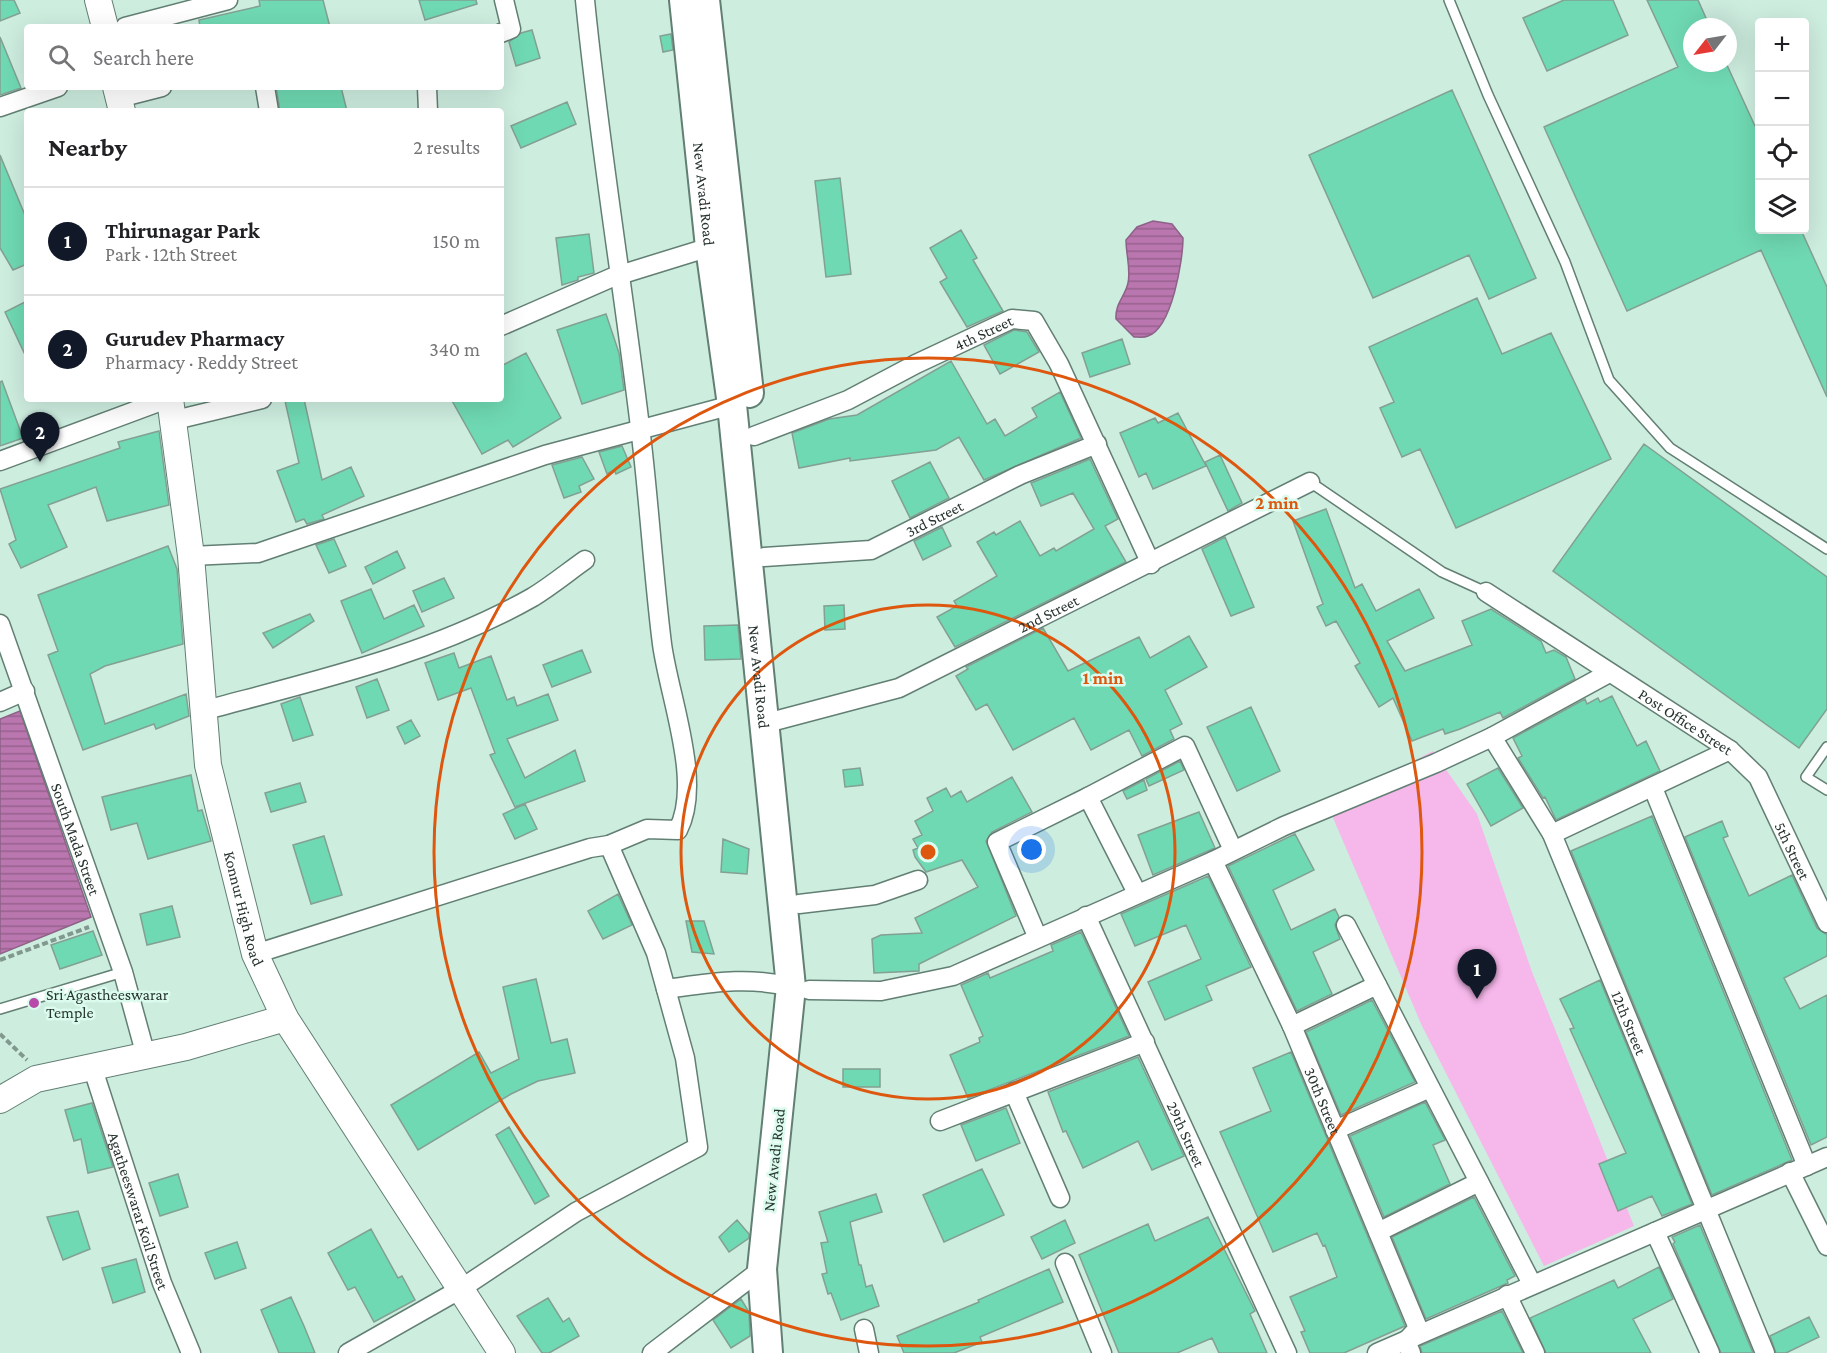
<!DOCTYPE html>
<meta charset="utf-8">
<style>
body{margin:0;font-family:"Crimson Pro",serif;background:#f6f6f6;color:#202124}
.controls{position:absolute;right:18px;top:18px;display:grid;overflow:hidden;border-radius:6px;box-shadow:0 6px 24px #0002}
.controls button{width:54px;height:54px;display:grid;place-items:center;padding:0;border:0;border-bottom:2px solid #e0e0e0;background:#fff;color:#202124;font:30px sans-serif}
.compass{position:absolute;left:1683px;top:18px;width:54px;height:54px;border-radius:50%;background:#fff;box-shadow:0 6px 24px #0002;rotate:239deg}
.you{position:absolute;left:1032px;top:850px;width:21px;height:21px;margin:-15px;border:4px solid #fff;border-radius:50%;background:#1a73e8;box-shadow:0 0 0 9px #1a73e833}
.badge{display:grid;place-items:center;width:39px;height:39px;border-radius:50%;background:#111827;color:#fff;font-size:20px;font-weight:700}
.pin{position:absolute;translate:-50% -50px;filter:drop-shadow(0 2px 3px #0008)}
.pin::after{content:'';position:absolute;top:32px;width:21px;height:18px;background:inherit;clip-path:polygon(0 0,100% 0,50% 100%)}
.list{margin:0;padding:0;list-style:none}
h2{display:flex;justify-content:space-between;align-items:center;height:78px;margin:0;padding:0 24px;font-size:26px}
h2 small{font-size:20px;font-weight:400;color:#757577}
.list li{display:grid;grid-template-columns:39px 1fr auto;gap:18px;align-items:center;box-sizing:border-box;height:108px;padding:0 24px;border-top:2px solid #e0e0e0}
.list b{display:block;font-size:22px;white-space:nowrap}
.list p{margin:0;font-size:20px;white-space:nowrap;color:#757577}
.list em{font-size:20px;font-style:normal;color:#757577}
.icon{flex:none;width:33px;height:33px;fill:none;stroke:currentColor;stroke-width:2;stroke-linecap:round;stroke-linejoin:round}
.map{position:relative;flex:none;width:1827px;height:1353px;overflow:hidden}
.search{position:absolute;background:#fff;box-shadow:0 6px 24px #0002;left:24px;top:24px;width:480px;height:66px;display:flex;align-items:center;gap:15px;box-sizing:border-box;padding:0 21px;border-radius:6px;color:#757577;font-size:22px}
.panel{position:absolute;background:#fff;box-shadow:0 6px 24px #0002;left:24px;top:108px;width:480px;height:294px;border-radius:6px}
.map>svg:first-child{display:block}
.park{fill:#f6b7ea}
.water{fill:url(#water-rules);stroke:#8e6288;stroke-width:1.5}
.building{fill:#6fd9b3;stroke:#82a093;stroke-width:1.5}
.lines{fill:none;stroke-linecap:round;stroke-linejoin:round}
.lane-casing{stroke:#627f73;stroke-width:12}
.street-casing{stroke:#627f73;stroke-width:21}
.secondary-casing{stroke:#627f73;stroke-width:28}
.primary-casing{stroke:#627f73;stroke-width:32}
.path{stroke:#81988e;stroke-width:4;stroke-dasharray:6 3;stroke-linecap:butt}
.lane{stroke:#fff;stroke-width:9}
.street{stroke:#fff;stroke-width:18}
.secondary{stroke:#fff;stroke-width:26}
.primary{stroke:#fff;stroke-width:28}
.ring{fill:none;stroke:#de570e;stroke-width:3}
.poi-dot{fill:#b84aa9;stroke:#dafbed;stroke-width:2}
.labels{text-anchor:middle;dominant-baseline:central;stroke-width:5;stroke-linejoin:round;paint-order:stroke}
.street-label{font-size:16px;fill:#28342f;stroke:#dafbed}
.poi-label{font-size:16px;fill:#28342f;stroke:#dafbed;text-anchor:start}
.centre{fill:#de570e;stroke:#dafbed;stroke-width:3}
.ring-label{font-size:18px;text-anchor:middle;font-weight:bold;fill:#de570e;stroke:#dafbed;stroke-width:5;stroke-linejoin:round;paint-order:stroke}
</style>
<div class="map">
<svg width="1827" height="1353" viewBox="0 0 1827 1353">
<defs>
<pattern id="water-rules" width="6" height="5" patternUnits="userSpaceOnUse" patternTransform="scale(1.5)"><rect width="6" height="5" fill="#ba76ae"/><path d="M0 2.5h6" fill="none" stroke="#97628e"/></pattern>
</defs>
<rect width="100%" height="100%" fill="#cdeddf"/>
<!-- park -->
<path class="park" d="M1433,751L1477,814L1532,972L1634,1226L1544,1266L1422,1026L1328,806Z"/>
<!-- water -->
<path class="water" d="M1153,221L1172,224L1183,238C1183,260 1172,328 1148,336C1144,338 1138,337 1134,337L1116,319C1115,303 1125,297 1128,283C1131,269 1126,255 1126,240L1137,227Z
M20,711L91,917L0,954V719Z"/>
<!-- building -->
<path class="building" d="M0,0H14L20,13L0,21Z
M259,0H323L330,27H200L199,20L260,6Z
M419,0H476L477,4L425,20Z
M1564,0H1613L1628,35L1547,71L1523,18Z
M1647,0H1698L1710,27H1692V63H1726L1760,137V230H1801L1827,287V397L1761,250L1627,311L1544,127L1678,67Z
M532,30L540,58L516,66L509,42L521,33Z
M671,34L673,50L663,52L660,36Z
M0,37L21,88L0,95Z
M276,87H341L347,111H280Z
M1452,90L1536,278L1489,299L1469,255L1373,298L1309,155Z
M567,102L576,124L521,148L511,126Z
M0,155L27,220V264L13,270L0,248Z
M840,178L851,274L826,277L815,181Z
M961,230L977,258L973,260L1003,311L967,327L940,282L947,278L930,248Z
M589,234L594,273L578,277V280L562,285L556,238Z
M1477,298L1502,354L1551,333L1611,459L1456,528L1420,449L1402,457L1380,408L1394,402L1369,347Z
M27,301V359L5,312Z
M606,314L619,353L624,390L582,404L557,330Z
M1014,330L1027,332L1039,352L1000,374L984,345Z
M1122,339L1130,364L1090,377L1082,353Z
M526,353L561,418L513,447L508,440L482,454L451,399H501V366Z
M951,361L987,424L995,419L1005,436L1037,417L1032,408L1060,392L1081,438L984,480L959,437L936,450L850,461V458L799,468L792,433L829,419L857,415Z
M2,381L23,438L0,446V382Z
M304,399L322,480L351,467L364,496L322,515L324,519L307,524L304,519L296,522L277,471L299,463L285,401Z
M1178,413L1206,466L1153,489L1146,473L1139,477L1120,433L1155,418L1158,423Z
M159,431L169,505L107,521L96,487L48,505L67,547L21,568L9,544L16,540L0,489L120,448L118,442Z
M1644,444L1827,577V709L1799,748L1553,571Z
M622,446L631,467L616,474L614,470L607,474L599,452Z
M1220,455L1242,503L1228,511L1205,462Z
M582,457L594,479L579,486L581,492L564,498L552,465Z
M1090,459L1118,519L1105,526L1126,562L955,647L937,617L957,606L954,601L997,576L977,542L994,532L996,535L1020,521L1040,556L1054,548L1056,551L1094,529L1073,493L1041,506L1031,483Z
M930,462L949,498L910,518L892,481Z
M1326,509L1355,588L1362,584L1376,611L1419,589L1434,618L1387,641L1405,671L1472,645L1462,621L1491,609L1541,641L1546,653L1554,650L1566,657L1575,679L1503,718L1500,712L1460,729L1445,734L1443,729L1412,741L1393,698L1379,707L1355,666L1360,663L1336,621L1326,626L1317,607L1323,604L1293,521Z
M942,527L951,546L923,560L914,541Z
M1225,537L1254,607L1231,616L1202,549Z
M334,539L346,566L329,573L316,545Z
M168,546L177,569L183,644L105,666L90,674L105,724L186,694L189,716L156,729L154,724L83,750L48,655L58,651L38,595Z
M397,551L405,568L373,584L365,567Z
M444,578L454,598L422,612L413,591Z
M371,589L384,619L414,605L424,626L362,653L341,601Z
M844,605L845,629L825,630L824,606Z
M310,614L314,621L273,648L263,633Z
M738,625L741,659L705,660L704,626Z
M1043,628L1068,671L1139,637L1150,658L1189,636L1207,667L1165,690L1182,724L1170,730L1174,739L1142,756L1129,730L1091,750L1074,718L1013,750L987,704L976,710L956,676L968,669L966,667Z
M582,650L591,672L552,687L543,665Z
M454,653L459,668L491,656L507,700L514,697L517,706L548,694L558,720L507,739L525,778L575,750L585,781L515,807L490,755L495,753L471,688L438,700L425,663Z
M377,679L389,710L367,718L356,687Z
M1612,696L1637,746L1646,741L1660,771L1556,820L1545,797L1543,798L1518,758L1522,756L1513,738L1585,699L1587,704L1598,698L1600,702Z
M300,697L313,735L293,741L281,704Z
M1251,707L1280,771L1237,791L1207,727Z
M411,720L420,736L405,744L397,727Z
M1180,761L1184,770L1149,786L1146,779Z
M860,768L863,785L845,787L843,770Z
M1498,768L1523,808L1491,826L1467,784Z
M191,775L198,811L202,810L211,841L148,859L137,823L111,830L102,797Z
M1012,777L1032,812L992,832L986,841L1016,916L919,964V971L874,973L872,939L881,935L922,933L915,918L978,887L962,860L926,872L915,857L913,850L918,848L913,839L922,835L915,821L933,811L927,798L946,788L951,797L961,791L967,802Z
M1144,780L1147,790L1127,799L1123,791Z
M300,783L306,802L271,812L265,793Z
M525,804L537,829L515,839L503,814Z
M1199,812L1215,848L1153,875L1138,835Z
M1652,816L1792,1160L1712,1195L1571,851Z
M1722,821L1728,836L1723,838L1749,896L1792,875L1817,928L1827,935V956L1784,978L1800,1009L1827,995V1137L1811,1145L1685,837Z
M1295,834L1314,870L1273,890L1291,930L1335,909L1339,917L1335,925L1340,939L1313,952L1332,994L1297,1011L1228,866Z
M324,836L342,895L311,904L293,845Z
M723,839L749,849L747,874L721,872Z
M1208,876L1251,967L1206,986L1212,1000L1165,1020L1148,982L1201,959L1186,925L1135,946L1121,914Z
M618,894L632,925L603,939L588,911Z
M172,906L180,937L147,945L140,914Z
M686,921H704L714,954L692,952Z
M93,931L102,955L60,969L51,945Z
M1081,932L1129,1036L968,1098L950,1055L980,1042L979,1038L983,1036L961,985L988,973L990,978L1053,951L1051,945Z
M536,979L551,1043L567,1039L575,1073L538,1081L511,1094L418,1150L391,1105L479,1052L491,1073L519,1059L503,987Z
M1600,980L1692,1204L1662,1216L1652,1196L1618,1211L1599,1164L1626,1153L1570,1029L1574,1028L1560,999Z
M1372,1000L1415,1082L1341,1115L1306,1032Z
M1291,1052L1405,1326L1344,1353H1310L1301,1332L1305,1331L1290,1297L1337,1277L1325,1245L1323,1246L1317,1233L1273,1252L1220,1132L1271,1111L1253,1068Z
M1138,1057L1184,1156L1152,1170L1138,1141L1083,1168L1066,1131L1063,1132L1048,1092Z
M843,1069H880V1087H843Z
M1425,1102L1445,1140L1433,1145L1450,1184L1384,1217L1350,1136Z
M92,1103L113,1167L88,1173L81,1139L74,1141L65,1110Z
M1006,1108L1020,1143L976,1161L961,1125Z
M509,1127L549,1196L535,1204L496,1135Z
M982,1169L1004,1215L944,1242L923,1195Z
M178,1174L188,1207L160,1216L149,1183Z
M876,1194L882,1212L850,1222L859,1265H861L866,1287L872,1285L879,1306L841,1320L831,1293L828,1294L822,1274L827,1273L821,1243L828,1242L819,1212Z
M1474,1197L1515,1276L1507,1280L1508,1283L1426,1319L1392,1237Z
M78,1211L90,1249L63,1260L47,1217Z
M1208,1217L1255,1311L1250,1314L1267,1353H1219L1212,1338L1177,1353H1119L1079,1255L1148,1224L1155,1241Z
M737,1220L749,1234V1238L729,1252L719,1237Z
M1065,1220L1075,1243L1042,1259L1031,1237Z
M1700,1225L1753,1353H1721L1673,1244L1675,1242L1672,1237Z
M371,1229L398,1278L402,1276L415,1300L374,1322L355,1287L348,1290L328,1253Z
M237,1242L246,1268L215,1279L205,1253Z
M136,1259L145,1292L113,1303L102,1268Z
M1659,1267L1673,1299L1633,1319L1651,1353H1546L1530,1318L1614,1280L1618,1288Z
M1049,1269L1063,1302L980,1337L982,1342L954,1353H904L897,1336L979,1302L978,1300Z
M291,1297L304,1326L315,1353H279L261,1310Z
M548,1298L563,1322L569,1318L579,1336L549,1353H542L517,1316Z
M741,1299L749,1312L750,1336L731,1348L713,1320Z
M1502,1311L1523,1353H1422L1420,1346Z
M1809,1317L1819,1337L1786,1353H1776L1770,1336Z"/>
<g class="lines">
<!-- lane casing -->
<g class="lane-casing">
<path id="lane" d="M1449,0L1488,95L1565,262L1609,380L1670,448L1827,549
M1310,482L1442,572L1486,592
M1827,747L1806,777L1827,790
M0,1009L123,972"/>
</g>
<!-- street casing -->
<g class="street-casing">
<g id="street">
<path d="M585,0C599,143 623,285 640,427C649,499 653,572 662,644C669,697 703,782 678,830L647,829L609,845"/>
<path d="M125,27L228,0"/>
<path d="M501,33L511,29L504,0"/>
<path d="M265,87L269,111"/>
<path d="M427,87L428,111"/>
<path d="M119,98L162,87"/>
<path d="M0,107L58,87"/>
<path d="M501,326L613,277L710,247"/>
<path d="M175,420L262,399"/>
<path id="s1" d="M754,436L848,400L916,364L1012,319L1034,321L1059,364L1151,564"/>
<path d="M0,461L167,399"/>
<path d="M191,556L258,553L545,455L732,405"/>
<path id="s2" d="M764,557L871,550L1020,475L1097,444"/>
<path id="s3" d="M1486,592L1730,750L1758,777L1827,923"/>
<path id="s4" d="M0,624L123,972L146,1056"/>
<path d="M0,702L25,691"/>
<path d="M202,711C314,681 431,655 533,597C551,586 568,572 585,560"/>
<path id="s5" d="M778,720L899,688L1310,482"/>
<path id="s6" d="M1492,737L1552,834L1765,1353"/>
<path d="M1653,788L1807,1166"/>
<path d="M1088,797L1185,746L1233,850"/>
<path d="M1552,834L1730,750"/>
<path id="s7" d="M1213,861L1292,1026L1418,1328L1406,1341L1411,1353"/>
<path d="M799,904L875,895L918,880"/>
<path id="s8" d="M1086,916L1287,1353"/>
<path d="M1346,925L1532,1284"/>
<path d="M1037,936L997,842L1088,797L1137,893"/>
<path d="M255,954L590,848L609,845L656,953L685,1058L698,1147L576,1212L459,1290L348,1353"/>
<path d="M666,989C711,983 747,976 791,987"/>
<path d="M809,990L881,991L953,976L1213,861L1284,826L1436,763L1492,737L1609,673"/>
<path d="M1292,1026L1377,985"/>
<path id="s9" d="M92,1066L162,1283L191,1353"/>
<path d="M1014,1092L1060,1198"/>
<path d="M940,1121L1145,1042"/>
<path d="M1335,1130L1430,1088"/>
<path d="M1790,1172L1827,1246"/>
<path d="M1378,1232L1479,1182"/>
<path d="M1655,1232L1710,1353"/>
<path d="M1065,1263L1102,1353"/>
<path d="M1507,1295L1535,1353"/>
<path d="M864,1329L869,1353"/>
<path d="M652,1353L762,1269"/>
<path d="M1377,1353L1827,1157"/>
</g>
</g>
<!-- secondary casing -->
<g class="secondary-casing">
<g id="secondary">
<path d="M98,0L105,27"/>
<path d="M116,87L122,111"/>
<path id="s10" d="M170,399L191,556L208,765L255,954L285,1018L502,1353"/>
<path d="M0,1100L36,1079L186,1047L285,1018"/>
</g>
</g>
<!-- primary casing -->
<g class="primary-casing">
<g id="primary">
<path id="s11" d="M684,0L710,247L732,405L791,987L762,1269L768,1353"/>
<path d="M705,0L749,393"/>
</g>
</g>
<!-- path -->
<path class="path" d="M0,960L89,927
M0,1034L27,1060"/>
<!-- lane -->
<use href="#lane" class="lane"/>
<!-- street -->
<use href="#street" class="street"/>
<!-- secondary -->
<use href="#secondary" class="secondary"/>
<!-- primary -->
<use href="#primary" class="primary"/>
</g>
<!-- distance rings -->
<g class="ring">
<circle cx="928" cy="852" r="247"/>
<circle cx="928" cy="852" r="494"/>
</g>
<!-- markers -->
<circle class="poi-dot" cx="34" cy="1003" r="6"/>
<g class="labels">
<!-- street labels -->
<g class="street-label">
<text stroke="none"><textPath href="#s11" startOffset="195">New Avadi Road</textPath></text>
<text stroke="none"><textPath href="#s1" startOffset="252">4th Street</textPath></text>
<text stroke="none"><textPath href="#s2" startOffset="178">3rd Street</textPath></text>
<text stroke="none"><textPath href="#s5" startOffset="292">2nd Street</textPath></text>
<text stroke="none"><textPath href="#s11" startOffset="681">New Avadi Road</textPath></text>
<text stroke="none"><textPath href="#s3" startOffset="238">Post Office Street</textPath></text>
<text stroke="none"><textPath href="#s4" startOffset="228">South Mada Street</textPath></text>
<text stroke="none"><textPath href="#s3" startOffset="411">5th Street</textPath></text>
<text stroke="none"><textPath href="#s10" startOffset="516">Konnur High Road</textPath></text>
<text stroke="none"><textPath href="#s6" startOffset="318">12th Street</textPath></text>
<text stroke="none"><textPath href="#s7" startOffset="264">30th Street</textPath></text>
<text stroke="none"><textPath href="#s8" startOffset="240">29th Street</textPath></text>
<text transform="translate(774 1160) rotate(-84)">New Avadi Road</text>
<text stroke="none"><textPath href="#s9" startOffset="152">Agatheeswarar Koil Street</textPath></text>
</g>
<!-- poi labels -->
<g class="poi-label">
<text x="46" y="994">Sri Agastheeswarar<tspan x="46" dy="18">Temple</tspan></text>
</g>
</g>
<circle cx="928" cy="852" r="9" class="centre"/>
<g class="ring-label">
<text x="1277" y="509">2 min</text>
<text x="1103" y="684">1 min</text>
</g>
</svg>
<div class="controls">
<button>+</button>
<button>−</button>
<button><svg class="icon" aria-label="locate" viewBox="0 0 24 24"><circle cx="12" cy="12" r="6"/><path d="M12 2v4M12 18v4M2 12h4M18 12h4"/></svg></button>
<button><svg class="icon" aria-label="layers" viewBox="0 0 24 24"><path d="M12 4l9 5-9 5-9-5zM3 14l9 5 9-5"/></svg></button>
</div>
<svg class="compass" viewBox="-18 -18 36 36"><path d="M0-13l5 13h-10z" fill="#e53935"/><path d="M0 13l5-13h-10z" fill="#757577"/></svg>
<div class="you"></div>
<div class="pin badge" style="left:1477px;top:999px">1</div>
<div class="pin badge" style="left:40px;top:462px">2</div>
<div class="search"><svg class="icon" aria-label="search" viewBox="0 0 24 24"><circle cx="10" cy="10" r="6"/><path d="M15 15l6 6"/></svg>Search here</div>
<section class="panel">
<h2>Nearby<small>2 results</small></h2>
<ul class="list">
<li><span class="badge">1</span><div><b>Thirunagar Park</b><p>Park · 12th Street</p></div><em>150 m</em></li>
<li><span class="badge">2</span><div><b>Gurudev Pharmacy</b><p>Pharmacy · Reddy Street</p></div><em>340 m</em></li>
</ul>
</section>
</div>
